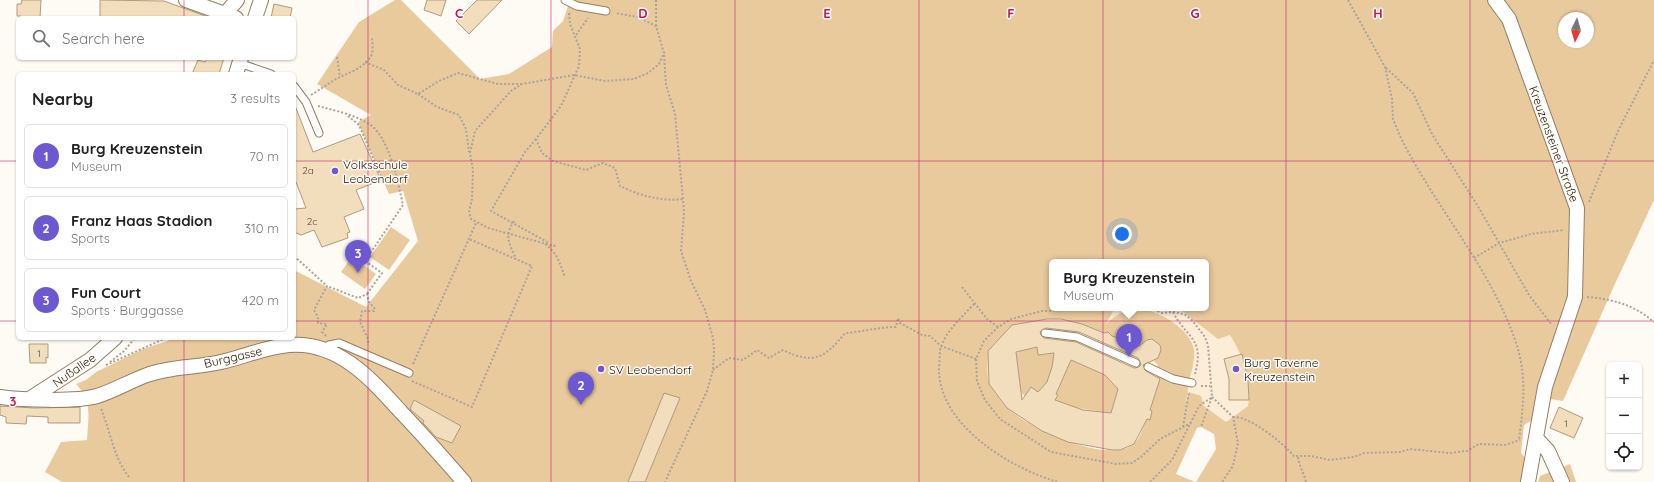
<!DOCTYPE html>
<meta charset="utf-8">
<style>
body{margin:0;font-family:Quicksand,sans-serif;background:#f6f6f6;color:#222}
.controls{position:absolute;right:12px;bottom:12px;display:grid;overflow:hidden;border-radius:6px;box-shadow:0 1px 3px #0004}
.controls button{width:36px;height:36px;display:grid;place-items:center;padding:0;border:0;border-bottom:1px solid #e0e0e0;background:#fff;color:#222;font:20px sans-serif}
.compass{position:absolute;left:1558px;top:12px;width:36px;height:36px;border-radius:50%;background:#fff;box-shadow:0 1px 3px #0004;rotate:185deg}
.you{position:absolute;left:1122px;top:234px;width:14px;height:14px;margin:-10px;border:3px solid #fff;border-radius:50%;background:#1a73e8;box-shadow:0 0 0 6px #1a73e833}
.badge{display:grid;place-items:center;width:26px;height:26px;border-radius:50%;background:#6d58d2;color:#fff;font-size:13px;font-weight:700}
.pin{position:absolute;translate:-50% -33px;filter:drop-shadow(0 1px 2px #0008)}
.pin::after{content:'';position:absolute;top:21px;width:14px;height:12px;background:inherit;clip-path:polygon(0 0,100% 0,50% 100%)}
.popup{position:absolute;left:1049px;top:259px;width:160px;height:52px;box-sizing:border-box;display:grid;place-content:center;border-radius:6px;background:#fff;filter:drop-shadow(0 1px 3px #0005);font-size:13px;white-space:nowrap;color:#767676}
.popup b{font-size:15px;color:#222}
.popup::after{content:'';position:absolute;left:50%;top:100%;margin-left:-8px;border:8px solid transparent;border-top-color:#fff}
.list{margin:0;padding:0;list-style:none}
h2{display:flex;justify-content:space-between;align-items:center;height:52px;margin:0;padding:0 16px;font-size:17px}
h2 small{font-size:13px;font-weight:400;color:#767676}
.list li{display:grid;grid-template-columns:26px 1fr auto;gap:12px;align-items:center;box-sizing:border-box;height:64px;margin:0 8px 8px;padding:0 8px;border:1px solid #e0e0e0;border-radius:6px}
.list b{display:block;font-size:15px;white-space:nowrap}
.list p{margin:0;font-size:13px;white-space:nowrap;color:#767676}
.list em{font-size:13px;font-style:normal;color:#767676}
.icon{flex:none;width:22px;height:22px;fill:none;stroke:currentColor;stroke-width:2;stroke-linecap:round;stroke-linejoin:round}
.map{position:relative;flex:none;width:1654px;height:482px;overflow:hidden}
.search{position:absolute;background:#fff;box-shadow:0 1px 3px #0004;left:16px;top:16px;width:280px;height:44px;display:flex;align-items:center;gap:10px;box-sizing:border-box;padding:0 14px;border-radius:6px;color:#767676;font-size:15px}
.panel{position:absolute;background:#fff;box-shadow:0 1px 3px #0004;left:16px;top:72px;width:280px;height:268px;border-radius:6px}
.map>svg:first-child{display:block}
.built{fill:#fdedd6}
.green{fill:#e9ca9d;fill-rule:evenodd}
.building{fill:#f2ddbd;stroke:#af9b7d;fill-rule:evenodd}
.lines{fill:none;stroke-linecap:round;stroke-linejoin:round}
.service-casing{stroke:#937f62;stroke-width:9}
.minor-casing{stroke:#937f62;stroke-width:16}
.path{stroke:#a9a49c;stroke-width:2;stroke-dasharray:2 2;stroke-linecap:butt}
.service{stroke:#fff;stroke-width:7}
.minor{stroke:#fff;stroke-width:14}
.grid{fill:none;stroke:#c2185b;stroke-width:1;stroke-opacity:0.55}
.poi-dot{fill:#6d58d2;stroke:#fefaf4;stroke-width:1.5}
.labels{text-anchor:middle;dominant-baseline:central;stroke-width:3;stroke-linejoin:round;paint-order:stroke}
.number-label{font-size:10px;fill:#574c3b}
.street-label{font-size:12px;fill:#231b10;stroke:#fefaf4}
.poi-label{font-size:12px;fill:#231b10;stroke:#fefaf4;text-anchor:start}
.grid-label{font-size:13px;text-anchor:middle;font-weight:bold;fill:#c2185b;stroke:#fefaf4;stroke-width:3;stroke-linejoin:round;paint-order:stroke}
</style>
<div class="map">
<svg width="1654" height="482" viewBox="0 0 1654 482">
<rect width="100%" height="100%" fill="#fefaf4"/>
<!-- built -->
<path class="built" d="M1115,308H1178L1193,318L1230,334L1242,354L1248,379V406L1226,422L1204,406L1180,422L1147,420L1134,444L1120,450H1112L1068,442L1042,431L1007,408L989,384L988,351L1012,325L1021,322L1028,324L1061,319L1082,324L1104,327Z"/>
<!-- green -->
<path class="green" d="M395,0H401L480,79L509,74L552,47L553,31L563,21L570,0H1654V200L1614,286L1563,401L1537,397L1533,420L1524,425L1521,453L1526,459L1522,482H1196L1216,449L1214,434L1201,427L1197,428L1176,474L1195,482H62L45,472L61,442L87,440C88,418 93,401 76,384L86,380L96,372L143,349L170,340L179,338H294V270L366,307L418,241L403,191L389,194L358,122L371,115L317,84L359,22ZM1564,18H1588V42H1564ZM1052,262H1206V308H1178L1218,339L1230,335C1244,358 1252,378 1248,406L1226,422L1204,406L1201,396L1189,392L1185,404C1186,399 1188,394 1188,389C1188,386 1187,383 1189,380C1192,371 1195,360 1194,350C1191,328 1153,306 1132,309C1121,311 1114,317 1106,324L1115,308H1052ZM1047,319C1059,319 1069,320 1081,324C1091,327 1099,332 1108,333L1111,336L1139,346L1147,340L1152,339L1160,345V354L1154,361L1158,365L1156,376L1160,379L1150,410L1152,411L1150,420L1147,419C1143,427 1140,438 1134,444C1108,465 1027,428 1007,407C1001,401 995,392 990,385C986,377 988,361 988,351L1012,325Z
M391,227L410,240L389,270L370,257Z
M352,257L376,274L365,289L341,272Z
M1052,339H1055C1053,356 1054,383 1037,393C1034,394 1029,395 1025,396L1019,391L1014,353L1037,347L1038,355L1049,354Z
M1071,360L1105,375L1118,389L1111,416L1103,412L1073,407L1055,400L1058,395L1056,394Z
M1570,464L1576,482H1538L1540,476Z"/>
<!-- building -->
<path class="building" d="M22,0H41L40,18H21V16H17V4H21Z
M100,0L164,1L208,17L100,18Z
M427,0H446L441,16L424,10Z
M477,0H502L469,34L456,21Z
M274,4L292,8L290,18H271Z
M207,58H224L219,74H192L198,60L205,62Z
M294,103L313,152L360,134L381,180L356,190L364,209L344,217L350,232L347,233L348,238L322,247L314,230L301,235L294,232V209L306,208L294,177Z
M1047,319H1061L1082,324L1104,333L1108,332L1112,336L1139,346L1147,340L1152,339L1160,345L1161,350L1158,358L1143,365L1146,371L1160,379L1150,410L1152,411L1150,420L1147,419L1134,444L1120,450H1112L1068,442L1042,431L1007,408L989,384L988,351L1012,325ZM1046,328L1079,332L1138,358L1141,365L1139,367L1134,368L1076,342L1044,338L1041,335L1040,332ZM1037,347L1038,355L1054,353L1052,367L1047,382L1038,392L1031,387L1022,400L1016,352ZM1071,360L1105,375L1118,389L1111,413L1083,410L1055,400L1058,395L1056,394Z
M29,344H48V358L46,357V363H30Z
M1242,354L1248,379L1249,400H1229V379L1224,359Z
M664,393L680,398L645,482H628Z
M414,400L461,426L452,443L436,437L423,423L424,421L410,409Z
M0,406L34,408L80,407V423H48V417L27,416L26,424L6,423V417L0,415Z
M1559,407L1583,418L1574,438L1550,428Z"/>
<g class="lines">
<!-- service casing -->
<g class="service-casing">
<path id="service" d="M565,0L577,6L606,11
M239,63L271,74
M294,86L306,102L319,133
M1045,333L1077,337L1136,363
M324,349L329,345L339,343L409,373
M1148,367L1173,379L1192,383"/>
</g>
<!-- minor casing -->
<g class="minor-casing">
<path id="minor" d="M186,0L236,18
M1495,0L1509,19L1577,208L1575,297L1545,387L1528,482
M226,13L237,0
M255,18L261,0
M236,74L241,58
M0,397C21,400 77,402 97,396C114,391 130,381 147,375C171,366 196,368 221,362C244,357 265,347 289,345C338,341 371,379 401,412C423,435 443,458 464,482
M31,398L90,360L115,338
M1536,438L1548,451L1562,482"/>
</g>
<!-- path -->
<path class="path" d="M656,0V26
M1348,0L1385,67L1392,99L1393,119L1400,136C1434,206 1494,272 1517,346C1527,377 1523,409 1519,440
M569,13L570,24L580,49L579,66L561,106L536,139L542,153L553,161L586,170L603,163L615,168L620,186C638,195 662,202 683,199
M576,35L588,18
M664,55L666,85L675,114L683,199L684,213L681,251L691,281L705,310L713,338L714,350L713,370L707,391L665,482
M337,57L340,77
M365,62L384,70L398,85L418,94L439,81L458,73L498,84H521
M1386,68L1413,93L1432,134L1479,208L1529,295L1552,325
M418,94L437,107L459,115L466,129L469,152
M311,95C321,89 330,82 340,77C351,72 365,67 371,56C374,50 372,43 372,38
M318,106C336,111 357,115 372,126C390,141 398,183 403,205L365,261L382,273L367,294
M348,116L359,125L383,181
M536,139L525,152L491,211L549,243
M1589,202L1618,131L1654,60
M514,221C504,237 509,243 516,259
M545,244C557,252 560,264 565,277
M555,245L554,246L488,228L471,219L469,212L472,199L473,170L470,153L475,131L511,91L522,84L574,75L605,81L634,79L648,73L659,64L664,53L656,26L638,17L615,13
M294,256L327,286
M1474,258L1499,243L1531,234L1564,230
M962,287L987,319L998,327
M1587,297C1613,299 1634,305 1654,322
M974,304C963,316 946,331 941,347C939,353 940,359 939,366C936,423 1009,468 1058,482
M1123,308L1042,311L1011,319L998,327L984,341L976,359L977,381L985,400L1000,419L1051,452L1116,464L1132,463L1141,457L1160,439L1191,423
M1150,308L1162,313L1173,312C1187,339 1205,338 1195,374
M1166,308L1173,312L1184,314L1192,320L1205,337L1208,345L1212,397L1201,427
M326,336L322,332L327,324L318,323V317L314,310L327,286L358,298L367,294L369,302L375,309L374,311H362L360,322L368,339V345
M110,362L124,351L135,338
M413,364L476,223
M106,365L166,338
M713,370L729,358L743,360L757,350L769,358L783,350C814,365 825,358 845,333C862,332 878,327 896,327L898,318L900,323L922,335L930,336L941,346L976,359
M412,381L472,407L532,266L469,239
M1201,386H1210
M1212,397L1233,417L1238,443L1233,466L1222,482
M101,409C111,432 113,457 129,477
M1233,417C1250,416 1283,443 1294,456H1311L1330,460L1354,457L1364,453L1400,452L1410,449L1449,453L1467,451L1479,444L1505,445L1520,440
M1183,427L1189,392
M1298,457C1299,466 1304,473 1306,482
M1150,482L1172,460L1199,406L1211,398"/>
<!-- service -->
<use href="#service" class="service"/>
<!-- minor -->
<use href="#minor" class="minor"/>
</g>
<!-- grid -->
<path class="grid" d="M184,0V18M368,0V482M551,0V482M735,0V482M919,0V482M1103,0V482M1286,0V482M1470,0V482M184,58V74M0,161H18M294,161H1654M0,321H18M294,321H1654M184,338V482"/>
<!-- markers -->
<g class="poi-dot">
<circle cx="335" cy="171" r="4"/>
<circle cx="601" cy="369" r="4"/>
<circle cx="1236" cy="369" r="4"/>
</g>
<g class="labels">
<!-- number labels -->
<g class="number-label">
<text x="308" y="170">2a</text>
<text x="312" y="221">2c</text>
<text x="39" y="353">1</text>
<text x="1566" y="423">1</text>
</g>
<!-- street labels -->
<g class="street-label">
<text transform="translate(1554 144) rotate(70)">Kreuzensteiner Straße</text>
<text transform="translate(233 357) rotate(-13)">Burggasse</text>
<text transform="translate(74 370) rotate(-35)">Nußallee</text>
</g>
<!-- poi labels -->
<g class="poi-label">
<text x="343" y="164">Volksschule<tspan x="343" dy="14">Leobendorf</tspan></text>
<text x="1244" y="362">Burg Taverne<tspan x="1244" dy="14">Kreuzenstein</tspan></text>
<text x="609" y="369">SV Leobendorf</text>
</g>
</g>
<g class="grid-label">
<text x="459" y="18">C</text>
<text x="643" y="18">D</text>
<text x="827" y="18">E</text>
<text x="1011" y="18">F</text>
<text x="1195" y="18">G</text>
<text x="1378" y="18">H</text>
<text x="13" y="406">3</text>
</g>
</svg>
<div class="controls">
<button>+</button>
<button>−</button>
<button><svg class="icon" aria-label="locate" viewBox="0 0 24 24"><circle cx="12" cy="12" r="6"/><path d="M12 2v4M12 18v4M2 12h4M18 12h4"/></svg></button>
</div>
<svg class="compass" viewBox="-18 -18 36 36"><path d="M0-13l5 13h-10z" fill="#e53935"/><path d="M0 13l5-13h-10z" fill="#767676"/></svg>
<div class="you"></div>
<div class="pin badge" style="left:1129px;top:357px">1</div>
<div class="popup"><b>Burg Kreuzenstein</b>Museum</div>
<div class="pin badge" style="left:581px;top:405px">2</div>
<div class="pin badge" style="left:358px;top:273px">3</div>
<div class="search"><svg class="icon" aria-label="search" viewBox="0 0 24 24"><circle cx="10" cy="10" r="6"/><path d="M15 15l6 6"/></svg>Search here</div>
<section class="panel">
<h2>Nearby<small>3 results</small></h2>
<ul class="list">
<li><span class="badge">1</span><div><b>Burg Kreuzenstein</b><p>Museum</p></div><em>70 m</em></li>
<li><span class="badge">2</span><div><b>Franz Haas Stadion</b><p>Sports</p></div><em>310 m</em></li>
<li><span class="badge">3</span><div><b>Fun Court</b><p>Sports · Burggasse</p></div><em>420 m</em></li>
</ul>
</section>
</div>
